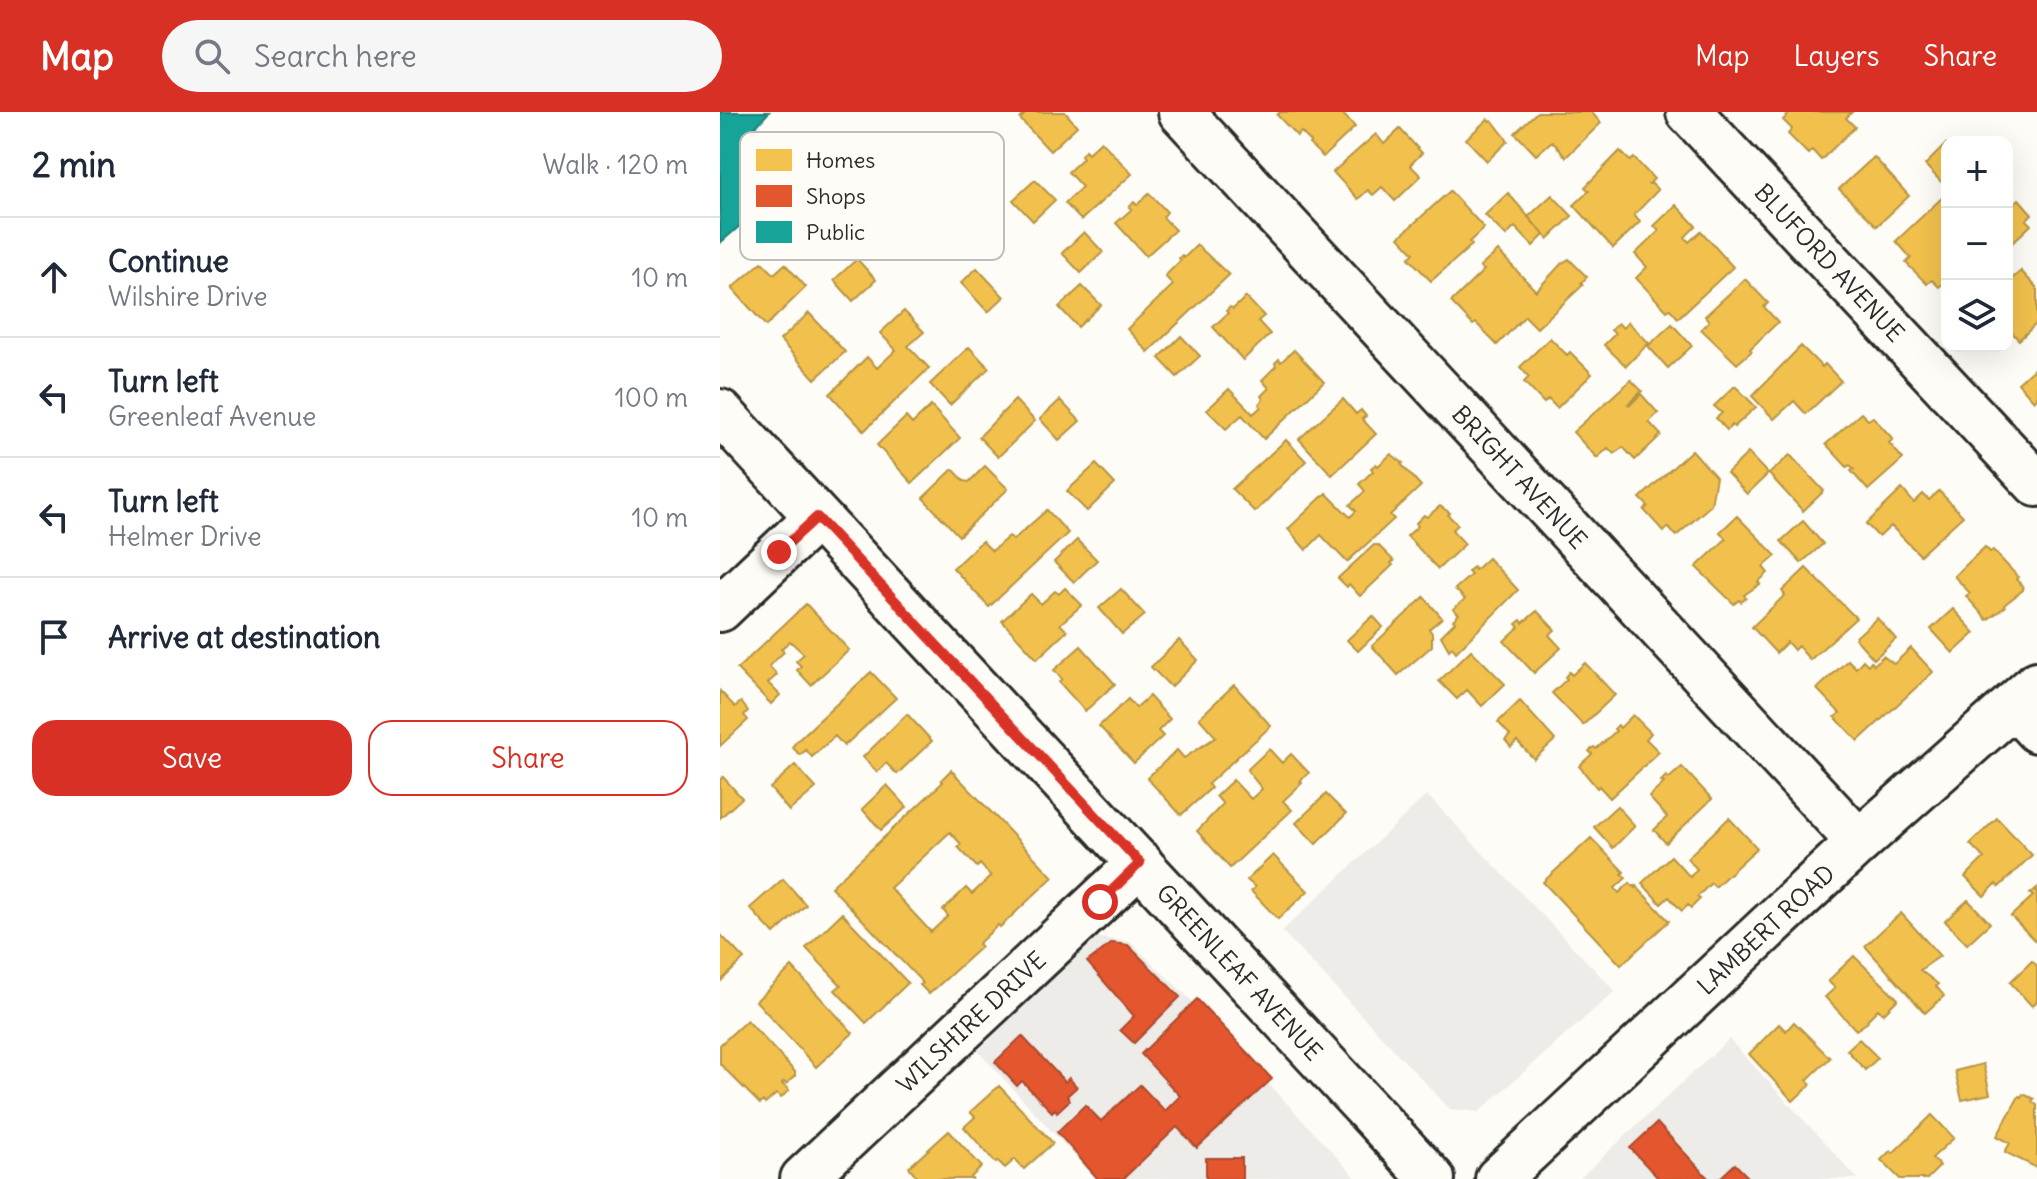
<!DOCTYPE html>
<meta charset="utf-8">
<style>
body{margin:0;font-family:Delius,sans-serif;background:#f6f6f7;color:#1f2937}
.controls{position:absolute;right:24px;top:24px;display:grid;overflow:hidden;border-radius:16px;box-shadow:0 8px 32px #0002}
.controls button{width:72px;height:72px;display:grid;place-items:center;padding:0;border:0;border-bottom:2px solid #e0e1e3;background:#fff;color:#1f2937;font:40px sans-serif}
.stop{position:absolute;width:24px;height:24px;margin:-18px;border:6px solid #d93025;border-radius:50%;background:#fff}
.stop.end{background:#d93025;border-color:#fff;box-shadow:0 2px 8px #0008}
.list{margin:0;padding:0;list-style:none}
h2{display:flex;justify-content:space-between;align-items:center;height:104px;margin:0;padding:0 32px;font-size:34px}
h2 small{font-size:26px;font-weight:400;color:#747a83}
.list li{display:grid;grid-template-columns:52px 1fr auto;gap:24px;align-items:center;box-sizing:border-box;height:120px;padding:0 32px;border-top:2px solid #e0e1e3}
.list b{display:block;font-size:30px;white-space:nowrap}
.list p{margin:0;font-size:26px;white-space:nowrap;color:#747a83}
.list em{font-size:26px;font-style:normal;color:#747a83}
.actions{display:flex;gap:16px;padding:24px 32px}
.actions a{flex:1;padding:18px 0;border:2px solid #d93025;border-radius:24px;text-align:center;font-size:28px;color:#d93025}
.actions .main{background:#d93025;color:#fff}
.icon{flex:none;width:44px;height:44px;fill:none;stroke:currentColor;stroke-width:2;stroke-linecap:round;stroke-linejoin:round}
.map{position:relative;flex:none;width:1317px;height:1067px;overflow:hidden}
header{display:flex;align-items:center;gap:48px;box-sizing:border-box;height:112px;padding:0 40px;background:#d93025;color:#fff}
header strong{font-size:38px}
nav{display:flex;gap:44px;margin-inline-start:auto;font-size:28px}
.search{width:560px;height:72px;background:#f6f6f7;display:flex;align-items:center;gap:20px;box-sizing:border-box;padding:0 28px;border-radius:44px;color:#747a83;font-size:30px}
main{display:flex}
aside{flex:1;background:#fff}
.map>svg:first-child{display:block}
.built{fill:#edece8}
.homes{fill:#f2c14e;stroke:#b69444;stroke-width:2;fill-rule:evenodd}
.shops{fill:#e4572e;stroke:#ac4a2d;stroke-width:2}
.public{fill:#17a398;stroke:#1d7f77;stroke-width:2}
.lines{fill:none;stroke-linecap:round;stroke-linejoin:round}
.minor-casing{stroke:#2b2b2b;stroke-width:50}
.major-casing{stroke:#2b2b2b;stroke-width:50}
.minor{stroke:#fdfcf7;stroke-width:44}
.major{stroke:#fdfcf7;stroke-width:44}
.route{stroke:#d93025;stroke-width:10}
.labels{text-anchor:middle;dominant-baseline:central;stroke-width:8;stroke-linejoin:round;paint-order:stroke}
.street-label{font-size:24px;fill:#2b2b2b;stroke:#fdfcf7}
.key{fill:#fdfcf7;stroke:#bebdba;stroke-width:2}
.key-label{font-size:22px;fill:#2b2b2b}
</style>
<header>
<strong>Map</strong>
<div class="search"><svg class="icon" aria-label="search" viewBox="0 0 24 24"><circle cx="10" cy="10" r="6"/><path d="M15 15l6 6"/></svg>Search here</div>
<nav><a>Map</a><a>Layers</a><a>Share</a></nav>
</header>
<main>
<aside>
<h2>2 min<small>Walk · 120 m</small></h2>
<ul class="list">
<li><svg class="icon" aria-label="ahead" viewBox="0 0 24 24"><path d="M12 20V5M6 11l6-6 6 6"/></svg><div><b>Continue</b><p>Wilshire Drive</p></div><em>10 m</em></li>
<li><svg class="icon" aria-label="left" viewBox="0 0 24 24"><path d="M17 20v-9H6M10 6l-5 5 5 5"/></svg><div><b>Turn left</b><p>Greenleaf Avenue</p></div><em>100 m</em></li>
<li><svg class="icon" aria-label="left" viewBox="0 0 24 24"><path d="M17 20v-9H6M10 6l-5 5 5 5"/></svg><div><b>Turn left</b><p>Helmer Drive</p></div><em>10 m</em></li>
<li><svg class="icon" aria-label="arrive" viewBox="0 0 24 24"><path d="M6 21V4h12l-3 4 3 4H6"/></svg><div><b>Arrive at destination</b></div></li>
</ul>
<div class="actions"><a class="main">Save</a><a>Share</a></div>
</aside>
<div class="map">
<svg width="1317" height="1067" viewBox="0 0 1317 1067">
<rect width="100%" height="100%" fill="#fdfcf7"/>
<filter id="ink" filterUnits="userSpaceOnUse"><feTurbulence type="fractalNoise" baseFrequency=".0125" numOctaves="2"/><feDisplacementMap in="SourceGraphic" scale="16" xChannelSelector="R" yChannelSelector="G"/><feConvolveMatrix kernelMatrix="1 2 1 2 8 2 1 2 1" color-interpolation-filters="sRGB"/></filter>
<g filter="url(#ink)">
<!-- built -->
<path class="built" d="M707,683L895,879L759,1000L730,997L562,819Z
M374,825L410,830L468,885L637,1067H376L258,939Z
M1009,927L1138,1067H859Z"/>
<!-- homes -->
<path class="homes" d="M307,0H345L357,14L330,39L300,7Z
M560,0H621L635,15L603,45L589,32L591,30L581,20L577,24L557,3Z
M817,0H871L881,11L846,45L832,29L816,43L795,21Z
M1071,0H1132L1126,6L1135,15L1101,48L1092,38L1088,42L1068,22L1072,17L1063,8Z
M768,7L770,9L772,8L788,29L767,49L746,27Z
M680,17L702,41L690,53L701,64L675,89L662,75L653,83L648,78L638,87L613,60L656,22L664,32Z
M381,29L412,62L361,108L345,91L362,75L348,60L363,46L361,43L365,38L368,41Z
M1226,32L1227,71L1225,74L1205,53Z
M900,39L910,49L914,46L934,67L929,72H932L938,78L914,103L920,110L893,136L854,93L869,79L865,75Z
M1154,45L1189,84L1157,114L1119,77Z
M315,68L335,88L313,109L293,88Z
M730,79L764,116L749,130L752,133L711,169L689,146L694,141L679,125Z
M429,81L447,100L443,105L455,118L426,144L396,111L412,97L409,94L414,90L417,93Z
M788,81L824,123L813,134L795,115L786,124L765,103Z
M1227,81V168L1219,175L1212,168L1207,172L1186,151L1191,146L1176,129Z
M832,83L852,104L828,127L808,105Z
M1299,87L1312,102L1306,108L1311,113L1289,134L1287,96Z
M956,93L976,114L965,125L969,130L981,119L1013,155L958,206L950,197L947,199L916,166L927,155L915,142L939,119L934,114Z
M364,120L383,140L361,161L342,141Z
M477,133L509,163L428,240L407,217L453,173L445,164L461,148L459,146L462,143L464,146Z
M778,139L816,179L842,151L849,147L867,165L861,171L863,173L817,216L805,204L777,233L756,211L753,213L731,190L764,158L760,155Z
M137,147L156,168L133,189L114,168Z
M42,150L54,162L65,152L86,175L46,214L12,176Z
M257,156L284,185L268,200L241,171Z
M1301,159L1317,176V211L1299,228L1287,215V171Z
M1025,167L1048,191L1044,195L1058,210L1030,237L1032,239L1017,252L981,217L989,209L985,204Z
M362,174L381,193L358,215L339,195Z
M526,185L544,204L538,209L550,222L523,248L493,215L508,201L506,199L510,195L513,197Z
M184,199L204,220L188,234L209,256L144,319L110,282L147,245L157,256L176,238L160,221Z
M89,201L125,240L95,267L60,228Z
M908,210L929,231L906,254L884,233L895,222L891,218L898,211L903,216Z
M952,212L972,234L948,256L928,234Z
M461,224L480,244L457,265L439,246Z
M830,226L847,243L850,240L872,262L837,296L828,287L824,291L804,270L809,265L800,255Z
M1081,234L1102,255L1105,252L1121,269L1086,302L1074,289L1054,307L1032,284Z
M249,235L269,256L230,293L210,272Z
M574,238L604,270L544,327L522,303L506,317L487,298L509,277L533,302L541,295L539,292L543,287L541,284L549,276L542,268L556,254L555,251L559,247L561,250Z
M1317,254V286L1314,289L1298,271Z
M911,268L922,279L908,292L910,293L921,282L938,301L929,310L941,323L915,348L903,335L894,342L888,336L877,346L853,320Z
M1015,274L1036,295L1014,315L1012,313L1007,318L996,306L1002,301L994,294Z
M623,287L636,302L641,298L646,304L642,307L656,322L612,363L579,327Z
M295,288L315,309L278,345L259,325Z
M340,288L360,309L339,328L320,307Z
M211,294L240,326L192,371L157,333L186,305L192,312Z
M1141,301L1148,308L1153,305L1173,327L1169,331L1183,347L1148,378L1131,359L1134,357L1130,353L1127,355L1106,332Z
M566,328L586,349L535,400L512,377Z
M972,338L996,365L991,393L956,424L948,415L944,420L924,398L928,394L920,386Z
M1028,341L1048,362L1027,382L1007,361Z
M671,342L683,351L681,352L701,374L670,403L674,407L627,450L601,423L586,438L568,417L606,381L630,405L636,399L630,393L645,379L639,372L653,359L651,356L656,352L658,354Z
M1070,343L1104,379L1083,399L1049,362Z
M376,352L395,372L367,399L347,379Z
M265,354L288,377L239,424L203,386L233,357L244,369L249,370Z
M1182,377L1194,391L1203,382L1209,388L1219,379L1243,404L1200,443L1171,414L1159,425L1146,412Z
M720,394L730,401L728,403L738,413L732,418L745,432L718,457L687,424L698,414L696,411L704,403L707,405Z
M327,398L348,421L269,495L233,456L262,429L272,439L289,424L293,428Z
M1017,404L1056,444L1043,455L1048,461L1038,470L1040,472L1024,483L1026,486L1021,490L1019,488L1014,492L976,455L1006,427L1000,420Z
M1083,409L1103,432L1081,451L1061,429Z
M357,428L377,448L354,470L334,450Z
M654,433H658L674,449L671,451L673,453L640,484L629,472L627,475L618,466Z
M1265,435L1270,440L1273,438L1298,465L1296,467L1303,475V478L1284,493L1285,495L1267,508L1246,484L1250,481L1234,464Z
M768,446L798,478L736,540L732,535L729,538L721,524L735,510L733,508L739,502L733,497L745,487L735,477L751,463L748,460L753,455L755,458Z
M1086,456L1136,506L1090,548L1078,534L1074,538L1067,530L1056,541L1032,515L1065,483L1062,479Z
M345,476L362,493L340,512L347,519L317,547L282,509L311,482L321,492L335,479L339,482Z
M401,477L425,503L402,522L379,496Z
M704,485L722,506L709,517L712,521V534L678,563L652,534Z
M86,492L129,538L91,573L77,558L81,554L76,549L84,542L70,529L61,537L64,540L49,554L57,563L48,571L60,583L51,592L17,557Z
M1233,497L1255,521L1233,541L1211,517Z
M817,499L835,518L829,523L841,536L814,561L784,529L799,515L796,512L801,508L803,511Z
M653,504L663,515L638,539L627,528Z
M1157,506L1176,527L1154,547L1135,526Z
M459,528L478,548L451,575L431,555Z
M361,534L395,572L365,599L339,570L342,567L334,558Z
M1191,536L1213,560L1138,629L1115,605L1120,601L1097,577L1128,548L1136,556L1143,548L1148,553L1151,549L1154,553L1163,544L1174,552Z
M751,538L785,572L762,594L747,578L737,587L719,569Z
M865,551L895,583L863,613L832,581L847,567L845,565L849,560L852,563Z
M151,560L176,586L124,634L115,624L92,645L86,638L80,643L72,635L77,629Z
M514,573L551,614L488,672L491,676L461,703L427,666L457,638L464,646L496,625L479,606Z
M0,579L15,595L21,590L28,599L24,603L28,608L0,634Z
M429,584L450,607L438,619L443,624L414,651L379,614L408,587L416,596Z
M800,589L835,628L814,647L797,629L791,635L785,628L790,623L778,610Z
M187,602L212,629L177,662L166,651L157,660L143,645Z
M913,603L931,621L926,627L939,640L890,686L879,674L877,676L859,654L872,642L869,639L874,635L876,637L896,619L894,617L898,613L900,616Z
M549,637L562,651L571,642L589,661L580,669L582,671L563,689L572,698L510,756L477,719L503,692L496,684L513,668L531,687L542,677L527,658Z
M75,653L96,676L69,699L50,676Z
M962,655L992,687L946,731L934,718L947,705L929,685L944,671L941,669L946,664L948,667Z
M231,658L333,765L280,815L278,813L258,832L261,835L209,882L200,873L203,871L111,775L223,670L221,668ZM230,720L241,732L238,735L257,755L260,752L271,764L252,782L246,776L223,798L228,804L211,820L170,776Z
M3,665L22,686L0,706V668Z
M167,673L187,695L161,718L142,697Z
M606,682L626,702L596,732L576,711Z
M897,694L915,714L893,736L874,715Z
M1009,706L1037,736L995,775L991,771L977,785L980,787L971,796L968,793L962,799L949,785L941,792L922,771L951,744L970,765L977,757L967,746Z
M1277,706L1312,743L1279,775L1276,772L1264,784L1245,765L1264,746L1250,732Z
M871,726L904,760L902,762L906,766L895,776L899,781L910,771L915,776L916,774L949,809L901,853L823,770Z
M553,743L588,779L558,807L531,779L535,775L527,768Z
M63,767L86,793L54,822L30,796Z
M1317,776V830H1316L1291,804L1313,784L1310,782Z
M1248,788L1270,811L1247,832L1225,809Z
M122,801L188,871L146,911L115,878L121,873L86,836Z
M1181,801L1220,844L1200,858L1218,872L1216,874L1224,884L1205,901L1145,834Z
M1,823L24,847L0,870V824Z
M1134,844L1178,887L1163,902L1158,897L1147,908L1148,910L1136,918L1105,885L1115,876L1108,869Z
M1312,849L1317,854V889L1312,894L1290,870Z
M72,855L133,921L96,955L36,889Z
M27,908L75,960V964L66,972L64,970L62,972L69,978L61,986L56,982L45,992L43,989L40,992L0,952V933Z
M1074,910L1110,946L1087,968L1091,972L1073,989L1029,942L1059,912L1066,919Z
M1139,927L1158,946L1145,958L1127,938Z
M1263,952L1270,982L1242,988L1235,959Z
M279,974L333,1031L304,1057L295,1047L285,1056L278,1049L276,1051L244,1015L255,1005L250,1000Z
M1303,982L1314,987L1312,990L1317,993V1056L1285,1040L1290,1031L1277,1024L1299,984L1301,985Z
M1212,1003L1234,1026L1212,1046L1220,1054L1207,1067H1180L1161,1048L1171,1038L1173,1041Z
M229,1019L262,1055L251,1065L252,1067H199L189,1055Z"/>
<!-- shops -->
<path class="shops" d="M392,831L408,833L460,885L414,931L400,918L414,904L367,850Z
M477,887L552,967L477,1036L457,1015L403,1067H378L337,1020L365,993L381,1009L420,973L445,999L460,984L421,942Z
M302,924L345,970L349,966L357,975L347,984L350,988L337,1000L335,997L332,1000L302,969L297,974L275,950Z
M937,1011L989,1067H939L910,1036Z
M486,1046H522V1067H486Z
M1015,1052L1030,1067H999Z"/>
<!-- public -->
<path class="public" d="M0,0H49L31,20L75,66L0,131Z"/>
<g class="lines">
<!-- minor casing -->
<g class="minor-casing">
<g id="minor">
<path id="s1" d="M461,0L1139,730"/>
<path id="s2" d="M969,0L1317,372"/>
<path id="s3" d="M0,300L712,1067"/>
<path d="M0,497L97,405"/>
<path d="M1294,593L1317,618"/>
<path id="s4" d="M83,1067L420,751"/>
</g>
</g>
<!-- major casing -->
<g class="major-casing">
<g id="major">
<path id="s5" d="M778,1067L1139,730L1317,572"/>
</g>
</g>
<!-- minor -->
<use href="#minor" class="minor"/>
<!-- major -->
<use href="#major" class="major"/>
</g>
</g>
<g class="lines" filter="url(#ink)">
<!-- route -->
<path class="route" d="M59,440L97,405L420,751L380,790"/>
</g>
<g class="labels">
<!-- street labels -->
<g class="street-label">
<text stroke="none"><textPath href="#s2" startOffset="206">BLUFORD AVENUE</textPath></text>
<text stroke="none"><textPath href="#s1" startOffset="498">BRIGHT AVENUE</textPath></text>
<text stroke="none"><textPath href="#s5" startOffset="366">LAMBERT ROAD</textPath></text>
<text stroke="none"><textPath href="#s3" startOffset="764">GREENLEAF AVENUE</textPath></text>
<text stroke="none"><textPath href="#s4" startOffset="230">WILSHIRE DRIVE</textPath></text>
</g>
</g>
<!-- legend -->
<rect x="20" y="20" width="264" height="128" rx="12" class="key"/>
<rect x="36" y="37" width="36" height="22" fill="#f2c14e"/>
<rect x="36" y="73" width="36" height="22" fill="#e4572e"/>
<rect x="36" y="109" width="36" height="22" fill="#17a398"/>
<g class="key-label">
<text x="86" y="56">Homes</text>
<text x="86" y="92">Shops</text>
<text x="86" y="128">Public</text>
</g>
</svg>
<div class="controls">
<button>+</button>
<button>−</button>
<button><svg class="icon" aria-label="layers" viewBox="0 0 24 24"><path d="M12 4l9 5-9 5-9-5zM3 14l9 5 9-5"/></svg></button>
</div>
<div class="stop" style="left:380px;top:790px"></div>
<div class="stop end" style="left:59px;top:440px"></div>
</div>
</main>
